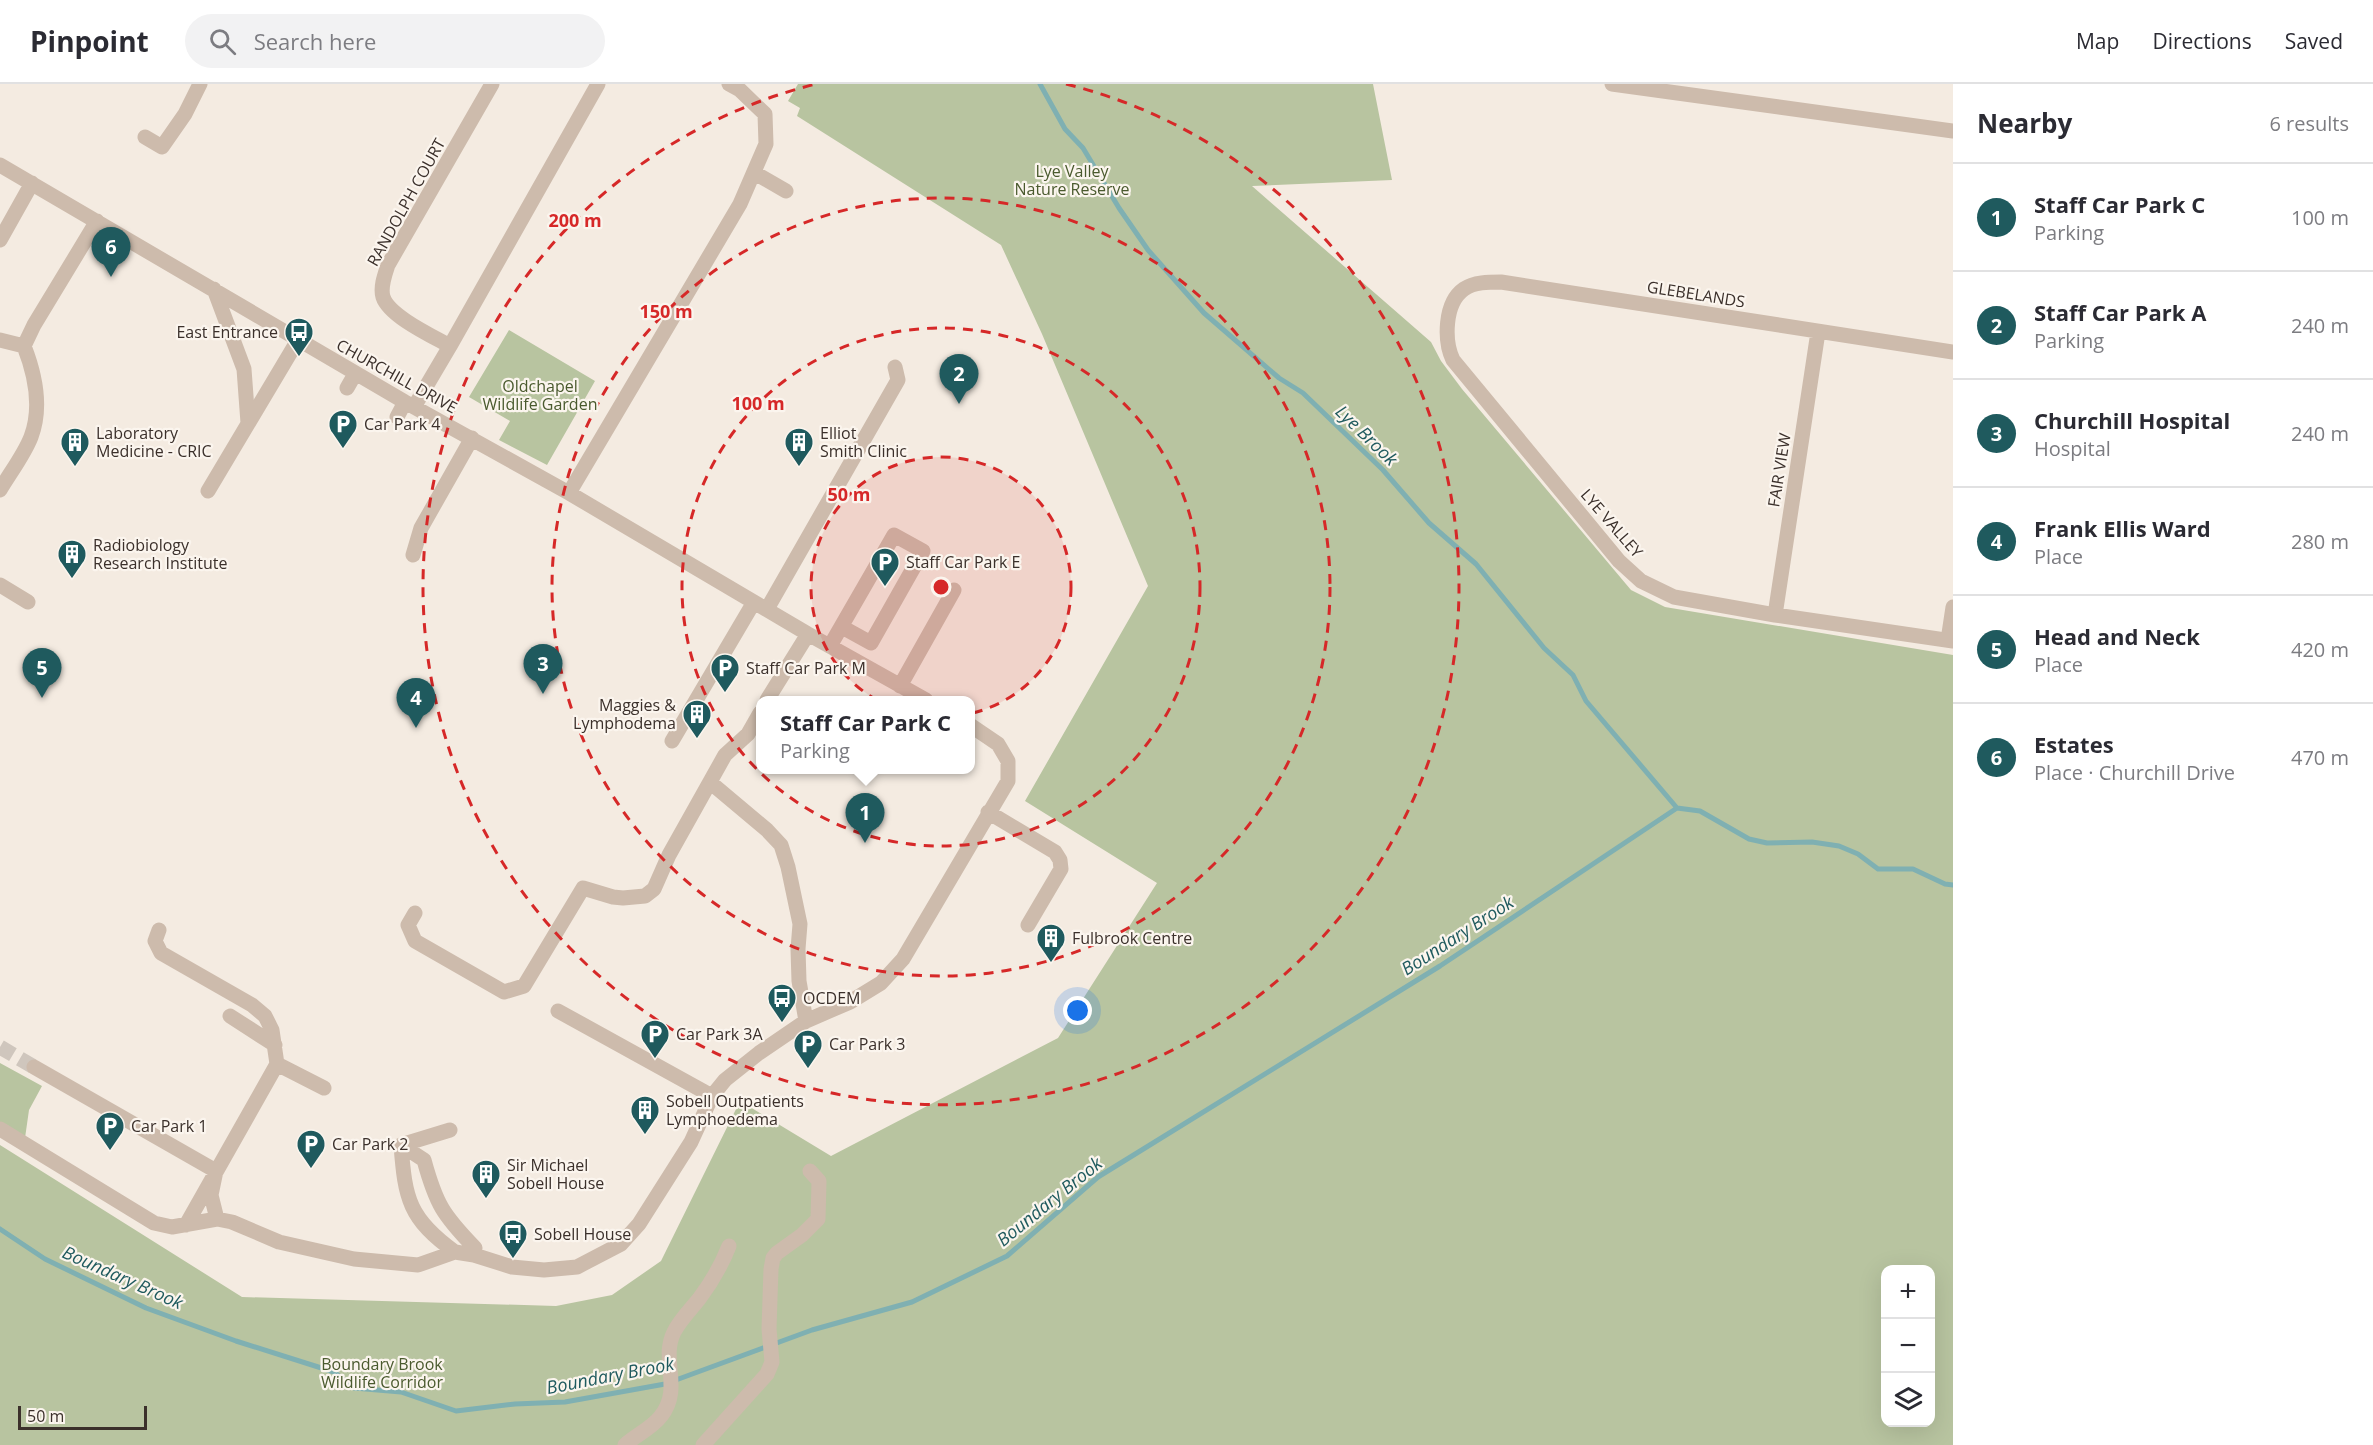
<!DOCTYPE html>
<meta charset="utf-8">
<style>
body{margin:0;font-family:"Open Sans",sans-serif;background:#f2f2f3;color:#2b2b33}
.controls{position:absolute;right:18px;bottom:18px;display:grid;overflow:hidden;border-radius:12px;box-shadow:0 6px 24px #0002}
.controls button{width:54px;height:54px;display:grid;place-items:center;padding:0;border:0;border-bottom:2px solid #e1e1e2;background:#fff;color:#2b2b33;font:30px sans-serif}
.scale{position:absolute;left:18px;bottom:15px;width:129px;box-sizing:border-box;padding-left:6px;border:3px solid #3b302b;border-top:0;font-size:16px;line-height:21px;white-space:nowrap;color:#3b302b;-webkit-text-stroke:4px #fbf5ee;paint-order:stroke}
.you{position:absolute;left:1078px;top:927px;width:21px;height:21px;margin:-15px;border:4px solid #fff;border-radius:50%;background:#1a73e8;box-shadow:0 0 0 9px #1a73e833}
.badge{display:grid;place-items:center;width:39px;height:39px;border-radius:50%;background:#1f5a5e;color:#fff;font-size:20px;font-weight:700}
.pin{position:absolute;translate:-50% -50px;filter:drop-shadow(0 2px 3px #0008)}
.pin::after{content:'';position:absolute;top:32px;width:21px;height:18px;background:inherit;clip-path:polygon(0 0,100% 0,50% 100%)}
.popup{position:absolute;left:756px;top:612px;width:219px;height:78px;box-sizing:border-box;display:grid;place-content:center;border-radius:12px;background:#fff;filter:drop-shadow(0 2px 4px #0005);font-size:20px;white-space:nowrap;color:#7c7c81}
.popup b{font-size:22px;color:#2b2b33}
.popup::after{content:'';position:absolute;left:50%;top:100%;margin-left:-12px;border:12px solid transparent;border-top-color:#fff}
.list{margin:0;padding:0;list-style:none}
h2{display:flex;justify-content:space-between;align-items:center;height:78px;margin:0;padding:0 24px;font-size:26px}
h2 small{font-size:20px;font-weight:400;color:#7c7c81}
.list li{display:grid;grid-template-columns:39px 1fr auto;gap:18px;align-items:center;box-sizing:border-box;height:108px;padding:0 24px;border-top:2px solid #e1e1e2}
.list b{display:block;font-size:22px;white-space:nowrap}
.list p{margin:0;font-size:20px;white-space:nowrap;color:#7c7c81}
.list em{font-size:20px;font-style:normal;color:#7c7c81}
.icon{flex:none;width:33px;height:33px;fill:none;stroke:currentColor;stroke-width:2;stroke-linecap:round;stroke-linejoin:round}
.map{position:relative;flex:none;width:1953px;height:1361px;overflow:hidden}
header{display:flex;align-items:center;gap:36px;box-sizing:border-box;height:84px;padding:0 30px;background:#fff;border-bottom:2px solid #e1e1e2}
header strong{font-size:28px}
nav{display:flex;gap:33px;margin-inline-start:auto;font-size:21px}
.search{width:420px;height:54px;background:#f2f2f3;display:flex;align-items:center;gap:15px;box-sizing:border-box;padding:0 21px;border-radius:33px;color:#7c7c81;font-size:22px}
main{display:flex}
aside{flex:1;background:#fff}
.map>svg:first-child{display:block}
.green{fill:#b8c4a0;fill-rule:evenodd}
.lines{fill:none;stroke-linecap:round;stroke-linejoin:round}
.stream{stroke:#7fb0b2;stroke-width:5}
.minor-tunnel{stroke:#cfc6bd;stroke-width:15;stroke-dasharray:15 8;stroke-linecap:butt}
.minor{stroke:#cdbbac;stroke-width:15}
.ring{fill:none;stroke:#d62828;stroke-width:3;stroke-dasharray:10 8}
.labels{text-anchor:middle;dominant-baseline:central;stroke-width:4.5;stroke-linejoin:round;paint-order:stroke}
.park-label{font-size:16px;fill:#4a5a2e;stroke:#fbf5ee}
.street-label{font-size:16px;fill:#3b302b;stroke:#fbf5ee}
.poi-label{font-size:16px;fill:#3b302b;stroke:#fbf5ee;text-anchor:start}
.water-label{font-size:18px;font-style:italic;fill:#1f5a5e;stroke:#fbf5ee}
.centre{fill:#d62828;stroke:#fbf5ee;stroke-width:3}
.ring-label{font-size:18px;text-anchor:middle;font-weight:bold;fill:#d62828;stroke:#fbf5ee;stroke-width:4.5;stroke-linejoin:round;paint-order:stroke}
</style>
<header>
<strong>Pinpoint</strong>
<div class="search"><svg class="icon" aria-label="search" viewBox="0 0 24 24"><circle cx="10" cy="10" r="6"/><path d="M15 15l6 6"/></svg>Search here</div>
<nav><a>Map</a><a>Directions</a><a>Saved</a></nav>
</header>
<main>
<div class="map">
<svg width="1953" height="1361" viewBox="0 0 1953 1361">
<rect width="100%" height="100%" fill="#f4ebe1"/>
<!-- green -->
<path class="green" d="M798,0H1373L1392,96L1252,102L1431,258L1441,277L1462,305L1631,506L1665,523L1953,571V1361H0V1061L242,1213L556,1222L612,1211L661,1177L740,1017L831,1072L1058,954L1157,799L1025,717L1148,502L1042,250L1001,161L797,32L800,24L788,17ZM1886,1186H1930V1338H1886Z
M509,246L595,297L547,381L499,356L510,337L469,313Z
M0,979L42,1002L29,1026L25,1054L0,1039Z"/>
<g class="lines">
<!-- stream -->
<path class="stream" d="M1040,0L1065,45L1083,64L1119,124L1148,166L1204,229L1279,294L1303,309L1383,386L1429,439L1476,480L1544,564L1573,591L1586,617L1677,724
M0,1145L45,1175L146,1224L236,1257L334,1288L354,1304L401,1308L456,1327L515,1320L565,1318L665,1300L812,1246L912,1218L1007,1172L1098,1093L1440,882L1677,724L1700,727L1749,755L1767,759L1812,758L1839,762L1858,770L1878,785H1913L1945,800L1953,801"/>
<!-- minor-tunnel -->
<path class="minor-tunnel" d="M0,963L34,983"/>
<!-- minor -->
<path class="minor" d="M492,0L388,181C385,190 380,203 383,213C389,232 432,252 450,262L598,0
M1612,0L1953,47
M145,53L162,63L185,30L200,0
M0,81L405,318L569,409L808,550L926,616
M755,89L786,107
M0,156L32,99
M214,205L244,285L248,339
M0,256L24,262
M1953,268L1501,198C1489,198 1474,198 1464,205C1444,219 1444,257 1453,276L1619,477L1641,497L1674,513L1775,531L1953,557
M347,304L355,290
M414,323L450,262
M397,333L405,318
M0,406C10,389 24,371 31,353C42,324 35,290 24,262L34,241L97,137
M208,407L298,256
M569,409L740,120L766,60L765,30L740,6L729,0
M413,471L421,444L472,354
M0,501L28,518
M767,525L898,296L895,283
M1775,531L1818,248
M1948,556L1953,523
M830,562L894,451L923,467L871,559L842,543
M900,602L954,506
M767,616L808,550
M672,657L754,518
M711,699L767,746L781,761L788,783L800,840L798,865L799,897L806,937
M988,728L1055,768L1060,776L1061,785L1028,841
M415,829L408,841L415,857L504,908L524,902L583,804L613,813L623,814L645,812L654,805L669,771L725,671L748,650L760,629
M159,846L155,857L161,869L252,921L265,932L272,946L277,980L186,1141
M558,927L712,1012
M230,932L275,961
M277,980L324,1004
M34,983L216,1087L211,1111L217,1135
M0,1045L154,1139L172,1143L217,1135L232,1138L279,1158L354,1175L418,1181L455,1168L474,1171L512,1183L544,1186L577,1183L621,1160L639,1140L691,1058L712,1012L725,996L759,969L806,937L850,918L881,899L903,875L1008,697V677L998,660L970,641
M401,1061L424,1076C436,1120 443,1131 475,1164L474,1171
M401,1061C405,1115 409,1135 455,1168
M401,1061L450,1046
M625,1361C636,1351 652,1344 661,1332C683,1304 660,1276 674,1248C680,1236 691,1225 699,1215C711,1199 722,1180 729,1162
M703,1361L767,1290L772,1278L769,1245L771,1185L773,1174L777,1169L802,1151L818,1135L819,1097L810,1087"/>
</g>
<!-- distance rings -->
<circle cx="941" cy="503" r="130" fill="#d62828" fill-opacity=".12"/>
<g class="ring">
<circle cx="941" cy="503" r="130"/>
<circle cx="941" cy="503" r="259"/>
<circle cx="941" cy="503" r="389"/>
<path d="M1066 0A518 518 0 1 1 816 0"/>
</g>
<!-- icons -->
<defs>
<g id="bus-pin" transform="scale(1.5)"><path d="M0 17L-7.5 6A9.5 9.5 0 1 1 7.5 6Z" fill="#1f5a5e" stroke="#fbf5ee"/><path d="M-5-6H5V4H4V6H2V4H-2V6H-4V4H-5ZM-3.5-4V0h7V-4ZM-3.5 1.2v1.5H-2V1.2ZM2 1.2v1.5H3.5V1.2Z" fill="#fff"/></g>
<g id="parking-pin" transform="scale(1.5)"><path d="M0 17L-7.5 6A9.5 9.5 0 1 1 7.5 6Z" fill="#1f5a5e" stroke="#fbf5ee"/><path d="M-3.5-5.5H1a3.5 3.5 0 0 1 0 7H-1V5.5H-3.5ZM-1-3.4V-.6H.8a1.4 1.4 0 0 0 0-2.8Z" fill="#fff"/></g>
<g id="building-pin" transform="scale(1.5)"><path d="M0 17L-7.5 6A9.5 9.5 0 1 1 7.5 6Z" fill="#1f5a5e" stroke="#fbf5ee"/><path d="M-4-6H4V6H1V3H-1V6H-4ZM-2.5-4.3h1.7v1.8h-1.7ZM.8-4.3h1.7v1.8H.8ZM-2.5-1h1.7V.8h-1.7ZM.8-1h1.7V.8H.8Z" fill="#fff"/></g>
</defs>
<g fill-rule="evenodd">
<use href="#bus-pin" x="299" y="248"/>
<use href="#parking-pin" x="343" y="340"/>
<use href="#building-pin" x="75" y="358"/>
<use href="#building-pin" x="799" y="358"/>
<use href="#building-pin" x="72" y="470"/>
<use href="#parking-pin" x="885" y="478"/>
<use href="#parking-pin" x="725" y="584"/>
<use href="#building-pin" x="697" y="630"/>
<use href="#building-pin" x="1051" y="854"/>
<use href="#bus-pin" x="782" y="914"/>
<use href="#parking-pin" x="655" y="950"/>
<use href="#parking-pin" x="808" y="960"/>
<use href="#building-pin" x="645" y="1026"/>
<use href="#parking-pin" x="110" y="1042"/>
<use href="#parking-pin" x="311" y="1060"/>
<use href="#building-pin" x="486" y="1090"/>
<use href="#bus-pin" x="513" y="1150"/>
</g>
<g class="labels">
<!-- park labels -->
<g class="park-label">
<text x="1072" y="87">Lye Valley<tspan x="1072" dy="18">Nature Reserve</tspan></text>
<text x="540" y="302">Oldchapel<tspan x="540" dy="18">Wildlife Garden</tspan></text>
<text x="382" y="1280">Boundary Brook<tspan x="382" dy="18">Wildlife Corridor</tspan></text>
</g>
<!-- street labels -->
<g class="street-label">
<text transform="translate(406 118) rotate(-61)">RANDOLPH COURT</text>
<text transform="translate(1696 210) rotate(9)">GLEBELANDS</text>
<text transform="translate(397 292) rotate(29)">CHURCHILL DRIVE</text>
<text transform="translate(1779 386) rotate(-81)">FAIR VIEW</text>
<text transform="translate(1612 439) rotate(49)">LYE VALLEY</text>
</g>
<!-- poi labels -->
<g class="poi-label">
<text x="278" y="248" text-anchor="end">East Entrance</text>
<text x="364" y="340">Car Park 4</text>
<text x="96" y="349">Laboratory<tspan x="96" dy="18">Medicine - CRIC</tspan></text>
<text x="820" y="349">Elliot<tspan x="820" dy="18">Smith Clinic</tspan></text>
<text x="93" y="461">Radiobiology<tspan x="93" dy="18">Research Institute</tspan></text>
<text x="906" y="478">Staff Car Park E</text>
<text x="746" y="584">Staff Car Park M</text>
<text x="676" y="621" text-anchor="end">Maggies &amp;<tspan x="676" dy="18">Lymphodema</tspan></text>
<text x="1072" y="854">Fulbrook Centre</text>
<text x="803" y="914">OCDEM</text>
<text x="676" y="950">Car Park 3A</text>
<text x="829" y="960">Car Park 3</text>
<text x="666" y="1017">Sobell Outpatients<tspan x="666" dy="18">Lymphoedema</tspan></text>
<text x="131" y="1042">Car Park 1</text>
<text x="332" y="1060">Car Park 2</text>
<text x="507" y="1081">Sir Michael<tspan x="507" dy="18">Sobell House</tspan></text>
<text x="534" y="1150">Sobell House</text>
</g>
<!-- water labels -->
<g class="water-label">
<text transform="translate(1367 351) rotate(44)">Lye Brook</text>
<text transform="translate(1457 851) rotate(-33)">Boundary Brook</text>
<text transform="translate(1049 1117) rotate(-39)">Boundary Brook</text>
<text transform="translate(123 1193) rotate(24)">Boundary Brook</text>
<text transform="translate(610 1291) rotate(-11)">Boundary Brook</text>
</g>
</g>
<circle cx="941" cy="503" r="9" class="centre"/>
<g class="ring-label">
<text x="575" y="143">200 m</text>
<text x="666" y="234">150 m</text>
<text x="758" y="326">100 m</text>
<text x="849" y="417">50 m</text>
</g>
</svg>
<div class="controls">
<button>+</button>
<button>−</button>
<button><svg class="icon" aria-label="layers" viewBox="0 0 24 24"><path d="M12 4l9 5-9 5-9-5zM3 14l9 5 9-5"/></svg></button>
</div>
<div class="scale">50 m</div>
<div class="you"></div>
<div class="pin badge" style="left:865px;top:759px">1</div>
<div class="popup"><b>Staff Car Park C</b>Parking</div>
<div class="pin badge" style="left:959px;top:320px">2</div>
<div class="pin badge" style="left:543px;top:610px">3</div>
<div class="pin badge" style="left:416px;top:644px">4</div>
<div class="pin badge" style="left:42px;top:614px">5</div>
<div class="pin badge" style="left:111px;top:193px">6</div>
</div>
<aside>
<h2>Nearby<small>6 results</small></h2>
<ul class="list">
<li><span class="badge">1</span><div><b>Staff Car Park C</b><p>Parking</p></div><em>100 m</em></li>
<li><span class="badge">2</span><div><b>Staff Car Park A</b><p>Parking</p></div><em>240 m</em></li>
<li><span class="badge">3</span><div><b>Churchill Hospital</b><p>Hospital</p></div><em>240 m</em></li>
<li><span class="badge">4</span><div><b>Frank Ellis Ward</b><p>Place</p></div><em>280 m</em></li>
<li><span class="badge">5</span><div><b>Head and Neck</b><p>Place</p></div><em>420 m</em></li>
<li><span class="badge">6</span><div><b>Estates</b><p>Place · Churchill Drive</p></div><em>470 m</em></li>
</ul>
</aside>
</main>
